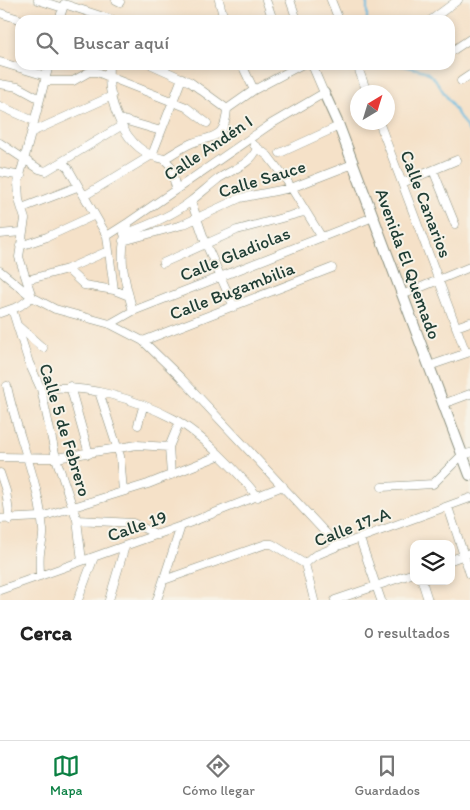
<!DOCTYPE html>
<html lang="es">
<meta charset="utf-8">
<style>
body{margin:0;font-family:Itim,sans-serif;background:#f2f2f2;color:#222}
.controls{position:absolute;right:15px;bottom:15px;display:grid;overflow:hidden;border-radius:10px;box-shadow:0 2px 8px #0003}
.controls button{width:45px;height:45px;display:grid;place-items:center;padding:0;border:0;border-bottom:1px solid #e0e0e0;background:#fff;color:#222;font:25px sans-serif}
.compass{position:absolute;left:350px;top:85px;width:45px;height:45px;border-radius:50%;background:#fff;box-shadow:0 2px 8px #0003;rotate:38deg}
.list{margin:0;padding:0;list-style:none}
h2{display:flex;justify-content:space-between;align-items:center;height:65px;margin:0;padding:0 20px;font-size:21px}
h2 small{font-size:16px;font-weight:400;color:#767676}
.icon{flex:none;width:28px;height:28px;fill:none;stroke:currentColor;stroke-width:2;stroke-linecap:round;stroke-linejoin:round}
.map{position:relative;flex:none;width:470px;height:600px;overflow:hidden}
.search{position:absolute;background:#fff;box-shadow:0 2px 8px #0003;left:15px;right:15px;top:15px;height:55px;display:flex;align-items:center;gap:12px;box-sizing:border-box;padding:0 18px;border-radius:15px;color:#767676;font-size:19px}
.sheet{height:140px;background:#fff}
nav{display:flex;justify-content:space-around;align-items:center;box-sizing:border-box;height:70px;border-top:1px solid #e0e0e0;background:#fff;font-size:14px;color:#767676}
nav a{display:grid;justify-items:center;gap:2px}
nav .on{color:#0b8043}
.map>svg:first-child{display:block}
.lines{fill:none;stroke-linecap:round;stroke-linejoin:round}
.stream{stroke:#65bce2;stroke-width:2}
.minor-casing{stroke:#8a8f7e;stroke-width:9}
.major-casing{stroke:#8a8f7e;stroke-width:12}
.minor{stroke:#fff;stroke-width:8}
.major{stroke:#fff;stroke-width:10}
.labels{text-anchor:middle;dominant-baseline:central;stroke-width:4;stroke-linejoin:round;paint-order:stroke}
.street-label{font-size:18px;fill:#1f3d34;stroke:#f7f3e8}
</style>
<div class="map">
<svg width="470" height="600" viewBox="0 0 470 600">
<rect width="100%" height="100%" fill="#f7f3e8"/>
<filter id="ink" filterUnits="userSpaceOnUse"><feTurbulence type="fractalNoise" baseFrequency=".02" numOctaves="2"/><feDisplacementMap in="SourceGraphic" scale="10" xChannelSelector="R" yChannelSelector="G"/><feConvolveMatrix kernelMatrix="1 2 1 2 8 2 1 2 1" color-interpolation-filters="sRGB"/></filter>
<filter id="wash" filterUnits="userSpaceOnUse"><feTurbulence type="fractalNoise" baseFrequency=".0096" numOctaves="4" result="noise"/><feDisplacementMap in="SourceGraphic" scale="20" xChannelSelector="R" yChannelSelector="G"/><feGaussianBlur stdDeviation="1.12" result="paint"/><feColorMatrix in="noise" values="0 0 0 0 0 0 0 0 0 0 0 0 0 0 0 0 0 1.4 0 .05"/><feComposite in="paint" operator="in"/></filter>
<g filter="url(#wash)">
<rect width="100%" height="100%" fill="#f5e1c8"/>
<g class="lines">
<!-- stream -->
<path class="stream" d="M367,0V20
M400,65L425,71L435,79L470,133"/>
</g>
</g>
<g filter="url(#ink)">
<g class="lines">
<!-- minor casing -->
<g class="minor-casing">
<path id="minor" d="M38,0L63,8
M116,0L120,2
M219,0L224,20
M266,0L273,20
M290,0L297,20
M331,0L339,20
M64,4L113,20
M0,13L22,20
M59,20L64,5
M431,20L458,0
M452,51L470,39
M0,62L46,76
M109,65C107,101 123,152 164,159C173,154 182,147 192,143C215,135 225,139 227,109L254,90L301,65
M152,65L190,82L227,109
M242,65L254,90
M357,65L367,92
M45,81H73L89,72H97L186,107L207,123
M461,81L470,75
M0,84L18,87L40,99
M0,106L34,121
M120,119L161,131
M379,122L466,353
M32,132L112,96
M0,143L39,169L46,171L121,126
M254,145L268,156L287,181L321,236
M280,153L339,126
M164,159L170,165L176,188
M62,162L68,168L107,236L114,290
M433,170L455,224
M0,172L21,176
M402,183L457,160
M84,196L152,155L182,78
M191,201L206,244L234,307
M22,208L77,187
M0,234L21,232
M124,234C147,226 172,216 191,201C200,194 209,186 218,179C231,170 252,164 257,148
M107,236L129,222
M123,241L182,225L240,198L291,188L353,164
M20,246L47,237L95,215
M163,263L237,230L304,212
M67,269L84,285L114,290L129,296
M0,271L32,297L55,309L110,324L143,341L180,377L338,546
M27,280L67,269L108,251
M402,295L470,267
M32,297L19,257L25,219L19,200L18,183L49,65
M12,309L29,363L41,389L56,458L77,520L82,561
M133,311C124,280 117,253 129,222L271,124L324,93L312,65
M0,313L20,306L32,297
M110,324L133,311L373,217
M17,325L43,348
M456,327L470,322
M143,341L332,268
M429,366L470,352
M7,386C17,435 39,480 43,530C44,538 41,545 40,553C39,560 40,568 40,576
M70,386L89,454
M41,389C84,383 136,399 174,419C203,435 237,471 258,497
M99,392L120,456L123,491
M443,404L470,394
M138,425L143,407
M0,457L56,458L137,445L169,447
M0,473L6,491L10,520
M171,475L169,447L179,423
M382,487L433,484L462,455L470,453
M448,507L470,574
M0,519L41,517L148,484L218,456
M77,520L133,523L158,535
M360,539L381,600
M451,560L470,553
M305,564L314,556L338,546L470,498
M305,564L314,600
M164,580L266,544H272L305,564
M422,581L428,600
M0,590L181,526L283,486
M78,600L94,557
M109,600L125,546
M157,600L181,526
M335,600L414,573"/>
</g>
<!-- major casing -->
<g class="major-casing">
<path id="major" d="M324,93L339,126L470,475"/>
</g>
<!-- minor -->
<use href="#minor" class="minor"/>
<!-- major -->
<use href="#major" class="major"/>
</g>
</g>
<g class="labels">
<!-- street labels -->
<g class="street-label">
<text transform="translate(208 148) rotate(-34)">Calle Andén I</text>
<text transform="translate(262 179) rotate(-17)">Calle Sauce</text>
<text transform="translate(426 204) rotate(69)">Calle Canarios</text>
<text transform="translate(235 254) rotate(-22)">Calle Gladiolas</text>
<text transform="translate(408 264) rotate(70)">Avenida El Quemado</text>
<text transform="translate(232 291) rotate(-21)">Calle Bugambilia</text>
<text transform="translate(65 430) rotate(73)">Calle 5 de Febrero</text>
<text transform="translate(137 526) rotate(-19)">Calle 19</text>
<text transform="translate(352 527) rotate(-21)">Calle 17-A</text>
</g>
</g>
</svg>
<div class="controls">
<button><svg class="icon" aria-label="layers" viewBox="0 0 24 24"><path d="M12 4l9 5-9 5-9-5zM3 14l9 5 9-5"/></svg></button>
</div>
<svg class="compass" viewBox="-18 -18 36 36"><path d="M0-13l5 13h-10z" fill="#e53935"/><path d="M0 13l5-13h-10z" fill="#767676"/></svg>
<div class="search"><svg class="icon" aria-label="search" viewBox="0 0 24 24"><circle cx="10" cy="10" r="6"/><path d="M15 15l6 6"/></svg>Buscar aquí</div>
</div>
<section class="sheet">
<h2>Cerca<small>0 resultados</small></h2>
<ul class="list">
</ul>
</section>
<nav>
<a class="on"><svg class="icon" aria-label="map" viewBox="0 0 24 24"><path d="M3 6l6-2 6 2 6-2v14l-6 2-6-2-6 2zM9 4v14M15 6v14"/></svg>Mapa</a>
<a><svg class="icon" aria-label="directions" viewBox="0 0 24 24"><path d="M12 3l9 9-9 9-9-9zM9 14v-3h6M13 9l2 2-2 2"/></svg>Cómo llegar</a>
<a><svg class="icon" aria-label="saved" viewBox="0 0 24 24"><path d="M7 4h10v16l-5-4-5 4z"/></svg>Guardados</a>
</nav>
